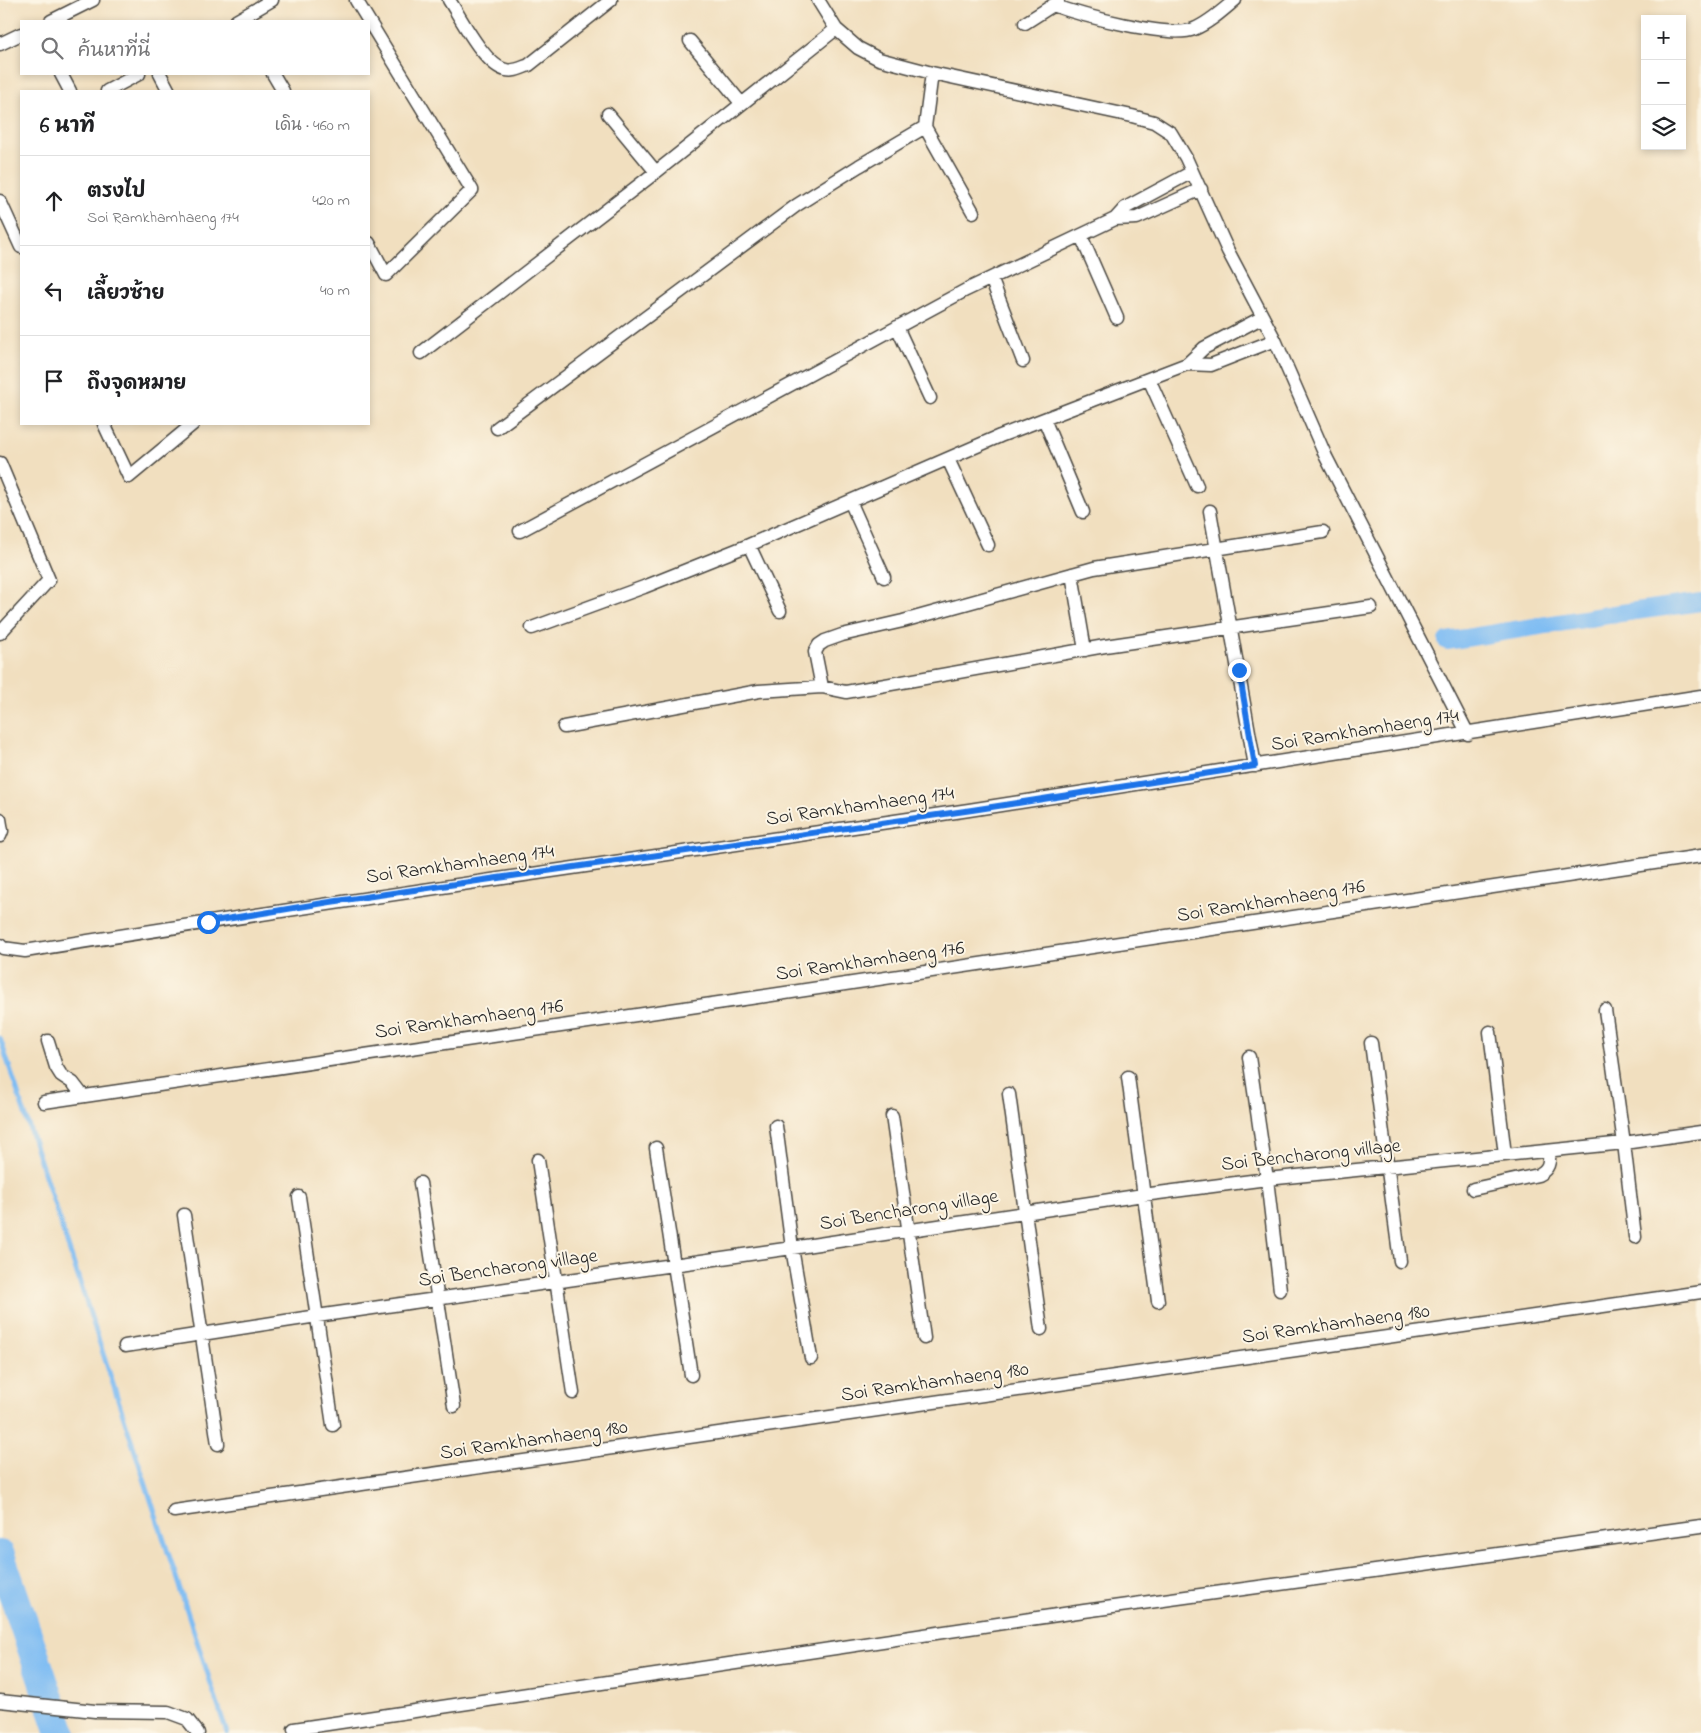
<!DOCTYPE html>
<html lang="th">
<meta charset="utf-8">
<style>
body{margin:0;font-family:"Indie Flower","Playpen Sans Thai",sans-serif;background:#f6f6f6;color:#202124}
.controls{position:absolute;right:15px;top:15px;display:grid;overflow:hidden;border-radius:0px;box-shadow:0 2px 8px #0003}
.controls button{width:45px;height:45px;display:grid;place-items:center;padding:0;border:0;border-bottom:1px solid #e0e0e0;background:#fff;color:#202124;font:25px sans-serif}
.stop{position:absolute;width:15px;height:15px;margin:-11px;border:4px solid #1a73e8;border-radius:50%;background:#fff}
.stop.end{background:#1a73e8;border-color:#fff;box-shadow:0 1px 5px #0008}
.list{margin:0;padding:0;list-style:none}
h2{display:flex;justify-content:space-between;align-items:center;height:65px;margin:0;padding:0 20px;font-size:21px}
h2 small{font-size:16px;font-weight:400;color:#757577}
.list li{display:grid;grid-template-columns:32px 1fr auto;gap:15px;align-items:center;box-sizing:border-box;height:90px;padding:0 20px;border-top:1px solid #e0e0e0}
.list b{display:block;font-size:19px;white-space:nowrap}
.list p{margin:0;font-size:16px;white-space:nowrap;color:#757577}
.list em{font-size:16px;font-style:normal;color:#757577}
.icon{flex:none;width:28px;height:28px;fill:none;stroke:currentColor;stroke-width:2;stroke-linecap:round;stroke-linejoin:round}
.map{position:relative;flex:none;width:1701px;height:1733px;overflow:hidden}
.search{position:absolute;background:#fff;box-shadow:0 2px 8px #0003;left:20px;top:20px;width:350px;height:55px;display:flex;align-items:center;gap:12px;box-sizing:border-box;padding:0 18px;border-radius:0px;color:#757577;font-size:19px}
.panel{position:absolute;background:#fff;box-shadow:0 2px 8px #0003;left:20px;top:90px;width:350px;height:335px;border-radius:0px}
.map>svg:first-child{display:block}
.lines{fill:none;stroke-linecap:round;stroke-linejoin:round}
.stream{stroke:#80bdf3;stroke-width:5}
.canal{stroke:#80bdf3;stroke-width:18}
.river{stroke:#80bdf3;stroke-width:30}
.street-casing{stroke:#494641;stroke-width:15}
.street{stroke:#fff;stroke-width:12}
.route{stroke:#1a73e8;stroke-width:6}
.labels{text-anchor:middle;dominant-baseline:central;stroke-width:4;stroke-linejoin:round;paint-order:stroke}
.street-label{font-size:20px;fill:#2b2b2b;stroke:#fcf5e5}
</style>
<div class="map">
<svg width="1701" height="1733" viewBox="0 0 1701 1733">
<rect width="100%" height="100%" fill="#fcf5e5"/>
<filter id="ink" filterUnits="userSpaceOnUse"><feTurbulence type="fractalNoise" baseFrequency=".02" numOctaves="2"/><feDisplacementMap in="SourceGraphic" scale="10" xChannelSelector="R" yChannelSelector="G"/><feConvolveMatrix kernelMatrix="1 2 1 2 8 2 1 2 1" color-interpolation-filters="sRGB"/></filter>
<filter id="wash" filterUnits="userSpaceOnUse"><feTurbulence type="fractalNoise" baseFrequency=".0096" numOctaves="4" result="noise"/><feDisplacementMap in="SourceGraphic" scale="20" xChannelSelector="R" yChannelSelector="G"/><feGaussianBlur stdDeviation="1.12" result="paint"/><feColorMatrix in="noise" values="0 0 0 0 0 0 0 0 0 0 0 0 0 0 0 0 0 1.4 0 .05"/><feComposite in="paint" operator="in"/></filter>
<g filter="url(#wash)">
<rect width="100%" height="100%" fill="#f1dfbf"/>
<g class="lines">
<!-- stream -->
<path class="stream" d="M0,1038L227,1733"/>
<!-- canal -->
<path class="canal" d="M1447,641L1614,614L1701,602"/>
<!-- river -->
<path class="river" d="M0,1555L61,1733"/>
</g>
</g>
<g filter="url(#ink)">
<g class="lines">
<!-- street casing -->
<g class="street-casing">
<path id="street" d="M356,0L472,190L386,275L369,243
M449,0C461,18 485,66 506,70C514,72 521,68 529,65L611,0
M818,0L836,29L858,48L879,59L932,73L1132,116L1154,122L1171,133L1186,158L1228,251L1275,340L1326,457L1468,734
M1053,5C1080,15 1170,39 1194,29C1209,23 1223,10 1235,0
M51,21L93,0
M236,21L272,0
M1025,23L1058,2
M690,41L741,103
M0,44L21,34
M61,74L70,91
M160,74L169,91
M273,74L283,91
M107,91L139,74
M608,114L656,172
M925,127L973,212
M0,201L21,247
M1115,219L1137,218L1201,189
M1081,236L1117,318
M991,278L1023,361
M897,327L930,398
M421,353L656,172L836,29
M1187,364L1211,365L1275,340
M1149,379L1197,486
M1044,419L1083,512
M104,424L129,477L193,424
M497,428L797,205L859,166L925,127L932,73
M948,459L988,545
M0,463L49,580L0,633
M850,501L884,577
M1210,511L1255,766
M520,531L966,290L1115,219L1125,208L1192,172
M749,545L780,611
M1072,574L1085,650
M532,628L644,587L749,545L1000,436L1187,364L1204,348L1263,317
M822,687L815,652L819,645L825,641L842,635L903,621L1094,568L1323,532
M564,727L759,691L822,687L846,692L1105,646L1371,607
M0,819L2,831L0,836
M0,945L3,948L25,951C339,900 654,857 969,810C1213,774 1457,735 1701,696
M1605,1010L1624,1143L1635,1237
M1490,1032L1505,1155
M48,1041L56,1067L61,1075L73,1083L83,1096
M1371,1043L1400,1261
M1249,1057L1267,1179L1280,1290
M1128,1077L1158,1301
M1009,1094L1041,1329
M44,1102C596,1019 1150,943 1701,856
M892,1116L924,1338
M776,1126L792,1248L811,1358
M656,1148L691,1375
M538,1160L573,1393
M420,1183L454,1406
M1473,1189L1538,1175C1549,1169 1550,1163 1549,1151
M299,1197L333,1425
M184,1215L218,1444
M125,1346L317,1316L792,1248L1143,1195L1267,1179L1624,1143L1701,1132
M174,1511L1701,1292
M0,1701L95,1711L168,1712L187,1719L198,1733
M294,1729L1084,1611L1701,1526"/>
</g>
<!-- street -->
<use href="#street" class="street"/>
</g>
</g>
<g class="lines" filter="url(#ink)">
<!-- route -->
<path class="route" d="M208,922L330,902L972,810L1255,766L1239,670"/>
</g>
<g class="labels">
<!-- street labels -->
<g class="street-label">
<text transform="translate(1365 731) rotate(-9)">Soi Ramkhamhaeng 174</text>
<text transform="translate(860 807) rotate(-8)">Soi Ramkhamhaeng 174</text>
<text transform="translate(460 865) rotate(-8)">Soi Ramkhamhaeng 174</text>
<text transform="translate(1271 902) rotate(-9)">Soi Ramkhamhaeng 176</text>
<text transform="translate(870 962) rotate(-8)">Soi Ramkhamhaeng 176</text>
<text transform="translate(469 1020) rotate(-8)">Soi Ramkhamhaeng 176</text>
<text transform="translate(1311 1156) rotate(-6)">Soi Bencharong village</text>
<text transform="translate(909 1211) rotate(-9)">Soi Bencharong village</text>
<text transform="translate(508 1269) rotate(-8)">Soi Bencharong village</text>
<text transform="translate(1336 1325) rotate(-8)">Soi Ramkhamhaeng 180</text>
<text transform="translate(935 1383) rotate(-8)">Soi Ramkhamhaeng 180</text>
<text transform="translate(534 1441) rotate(-8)">Soi Ramkhamhaeng 180</text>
</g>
</g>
</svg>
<div class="controls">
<button>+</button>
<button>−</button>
<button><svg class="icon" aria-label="layers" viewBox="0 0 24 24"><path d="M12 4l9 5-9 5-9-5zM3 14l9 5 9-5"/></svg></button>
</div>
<div class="stop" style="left:208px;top:922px"></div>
<div class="stop end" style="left:1239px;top:670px"></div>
<div class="search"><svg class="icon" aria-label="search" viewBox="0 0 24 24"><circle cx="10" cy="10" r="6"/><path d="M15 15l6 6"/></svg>ค้นหาที่นี่</div>
<section class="panel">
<h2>6 นาที<small>เดิน · 460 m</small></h2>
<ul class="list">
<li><svg class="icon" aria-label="ahead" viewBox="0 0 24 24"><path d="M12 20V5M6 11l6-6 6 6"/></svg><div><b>ตรงไป</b><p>Soi Ramkhamhaeng 174</p></div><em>420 m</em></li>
<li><svg class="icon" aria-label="left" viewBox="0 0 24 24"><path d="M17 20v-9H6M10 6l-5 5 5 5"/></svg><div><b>เลี้ยวซ้าย</b></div><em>40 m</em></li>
<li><svg class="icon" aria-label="arrive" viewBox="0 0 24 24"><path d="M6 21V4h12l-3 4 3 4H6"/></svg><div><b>ถึงจุดหมาย</b></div></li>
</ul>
</section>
</div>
